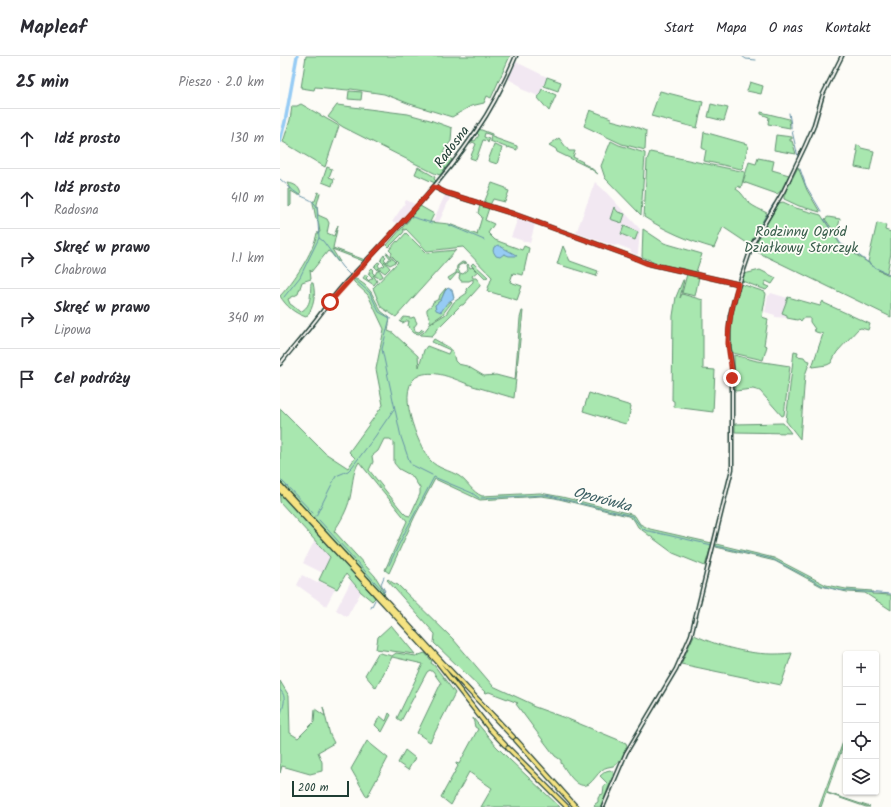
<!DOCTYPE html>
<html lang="pl">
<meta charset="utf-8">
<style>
body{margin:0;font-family:Kalam,sans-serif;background:#f2f2f3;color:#2b2b33}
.controls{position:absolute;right:12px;bottom:12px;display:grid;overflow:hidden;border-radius:4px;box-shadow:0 1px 3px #0004}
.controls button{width:36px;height:36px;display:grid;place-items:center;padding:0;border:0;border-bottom:1px solid #e1e1e2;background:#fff;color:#2b2b33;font:20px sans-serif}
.scale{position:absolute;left:12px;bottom:10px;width:57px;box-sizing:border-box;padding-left:4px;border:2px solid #1f3d34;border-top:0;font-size:11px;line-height:14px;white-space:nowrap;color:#1f3d34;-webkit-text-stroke:3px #fdfcf7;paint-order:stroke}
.stop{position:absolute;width:12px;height:12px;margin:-9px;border:3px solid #c8321e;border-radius:50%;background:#fff}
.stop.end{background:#c8321e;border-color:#fff;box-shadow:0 1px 4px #0008}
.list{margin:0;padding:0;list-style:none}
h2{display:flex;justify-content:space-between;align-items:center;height:52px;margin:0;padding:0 16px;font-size:17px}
h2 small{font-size:13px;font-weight:400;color:#7c7c81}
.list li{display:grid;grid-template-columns:26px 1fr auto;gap:12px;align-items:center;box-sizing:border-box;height:60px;padding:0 16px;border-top:1px solid #e1e1e2}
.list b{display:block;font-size:15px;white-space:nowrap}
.list p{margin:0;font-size:13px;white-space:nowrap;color:#7c7c81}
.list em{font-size:13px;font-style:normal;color:#7c7c81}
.icon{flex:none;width:22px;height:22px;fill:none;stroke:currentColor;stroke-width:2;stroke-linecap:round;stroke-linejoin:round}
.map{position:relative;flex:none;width:611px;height:751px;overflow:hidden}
header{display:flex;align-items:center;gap:24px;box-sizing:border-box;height:56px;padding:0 20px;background:#fff;border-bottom:1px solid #e1e1e2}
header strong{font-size:19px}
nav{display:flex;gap:22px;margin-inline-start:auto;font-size:14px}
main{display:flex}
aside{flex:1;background:#fff}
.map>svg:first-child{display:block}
.built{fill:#f2e8f2}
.green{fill:#a8e7af;stroke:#649272;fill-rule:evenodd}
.water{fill:#96cbf4;stroke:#6692a7}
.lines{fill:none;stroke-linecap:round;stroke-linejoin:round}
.stream{stroke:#6692a7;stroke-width:1}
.river{stroke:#96cbf4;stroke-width:3.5}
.minor-casing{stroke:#1f3d34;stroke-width:5}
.highway-casing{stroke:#1f3d34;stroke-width:6}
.minor{stroke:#fdfcf7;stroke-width:2}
.highway{stroke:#f5e382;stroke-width:3.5}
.route{stroke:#c8321e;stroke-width:5}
.labels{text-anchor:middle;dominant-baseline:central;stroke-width:3.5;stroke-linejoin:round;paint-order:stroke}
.street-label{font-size:14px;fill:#1f3d34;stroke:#fdfcf7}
.park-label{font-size:14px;fill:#3a5f4d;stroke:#fdfcf7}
.water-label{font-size:15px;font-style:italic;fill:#3d6064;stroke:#fdfcf7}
</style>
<header>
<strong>Mapleaf</strong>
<nav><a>Start</a><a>Mapa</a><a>O nas</a><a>Kontakt</a></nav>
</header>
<main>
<aside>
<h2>25 min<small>Pieszo · 2.0 km</small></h2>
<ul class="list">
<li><svg class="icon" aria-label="ahead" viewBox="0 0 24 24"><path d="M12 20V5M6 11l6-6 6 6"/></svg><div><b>Idź prosto</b></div><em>130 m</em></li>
<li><svg class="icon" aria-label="ahead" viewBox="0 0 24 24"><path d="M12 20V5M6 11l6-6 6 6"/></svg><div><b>Idź prosto</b><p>Radosna</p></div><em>410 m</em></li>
<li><svg class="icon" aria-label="right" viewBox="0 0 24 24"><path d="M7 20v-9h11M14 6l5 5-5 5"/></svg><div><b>Skręć w prawo</b><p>Chabrowa</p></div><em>1.1 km</em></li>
<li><svg class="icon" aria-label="right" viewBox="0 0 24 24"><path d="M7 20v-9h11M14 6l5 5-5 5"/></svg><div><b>Skręć w prawo</b><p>Lipowa</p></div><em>340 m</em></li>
<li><svg class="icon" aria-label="arrive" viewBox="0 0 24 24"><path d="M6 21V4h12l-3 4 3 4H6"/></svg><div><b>Cel podróży</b></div></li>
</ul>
</aside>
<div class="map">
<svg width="611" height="751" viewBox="0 0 611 751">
<rect width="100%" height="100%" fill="#fdfcf7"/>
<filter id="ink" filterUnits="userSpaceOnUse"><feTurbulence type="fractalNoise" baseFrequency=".025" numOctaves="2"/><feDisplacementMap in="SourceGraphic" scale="8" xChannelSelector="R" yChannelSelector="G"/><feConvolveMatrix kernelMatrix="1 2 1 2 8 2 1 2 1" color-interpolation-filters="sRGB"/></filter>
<g filter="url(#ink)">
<!-- built -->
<path class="built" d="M236,6L267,21L258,42L256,39L241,33V30L228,23Z
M315,126L324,134L360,173L358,198L356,199L350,196L351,194L338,189L334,190L296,177Z
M165,139L169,140L170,142L160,164L157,167L153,165Z
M126,144L135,148L118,167L112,166L125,147V146Z
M238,162L255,168L250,187L231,181Z
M491,237L508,242L503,256L507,259V262L495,261V259L485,256L488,239L489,240Z
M35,484L50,501L43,517L23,507Z
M22,519L37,527L38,525L55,533L46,550L17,529Z
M71,525L81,536L67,561L56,554Z"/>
<!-- green -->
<path class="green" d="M26,0H230L211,42L207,40L204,47L191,50L172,61L130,48L104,38L71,33L68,34L35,31L34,34L21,32Z
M267,21L281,26L278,35L264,30Z
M470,26L483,30L481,38L467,35Z
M262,33L276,39L269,55L258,42Z
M69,35L82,36L81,44L68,43Z
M380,35L423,46L417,72L371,60Z
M21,48L59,70L45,111L3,86L10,64L12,50H17Z
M431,48L448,52L444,65L428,61Z
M57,49L128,58L150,64L172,72L171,85L163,96L172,104L160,119L154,117L63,71L48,61Z
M310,54L331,62V64L354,70L366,75L365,94L342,88L304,70Z
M481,56L509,63L510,72L488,68L489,61L481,58Z
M199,73L212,78V81L237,90V94L228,91V92L210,85L211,79L205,77L204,81L209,83L208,87L207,85L203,84L196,104L190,102L196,88L193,86L190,88L193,84L195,85L199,79L197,77L181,99Z
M424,76L467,88L468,90L463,111L461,113L424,105L426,94L422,92Z
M496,79L512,81V83H510V85H512L516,98L494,94Z
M279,82L289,95H295L293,101L303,106L302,107L310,111L318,118L308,111L277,96L276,93L269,89Z
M331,85L339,89L365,97V99L361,159L325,122L321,110Z
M214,89L222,92L217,108L208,105Z
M577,89L580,90L581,92L594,95L590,114L575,111L578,95L576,94Z
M370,96L465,116L461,132L458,130L456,133C462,136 464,142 469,147C474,151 481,154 487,157L470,189L443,171L434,192C409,185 386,175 364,161L367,104Z
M478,102L494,105L492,114L509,119L501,135L497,138L463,126L469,106L476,108Z
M47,111L52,113L49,121L54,123L52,130L42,126Z
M138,111L155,121L154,123L156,125L155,127L135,118Z
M518,111L527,134L540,156L519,150L504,143V139Z
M8,127C15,128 20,131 21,139H18L11,135V149L9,151V133H11Z
M212,127L226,132V134L229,135L225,146L213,143L210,149L204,147Z
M38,136L40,137L37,148L38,159L47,163L49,167L47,177L54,180L58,169L53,192L85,204L83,205L52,193L60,206H58L51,197L48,195L31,216L30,214L31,223L22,226L18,238L8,243L10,248L13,250L20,256C32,250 30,240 31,227H33C36,239 34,252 26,261C14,257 6,250 0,240C14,225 33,197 37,177L40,176L38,165L36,163L33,147V145H35Z
M503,146L516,152L541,159L560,188L593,210L588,206L597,167L606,169L605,174L611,176V197L607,217L598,214L611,220V261L477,196L475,191L476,186L499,147Z
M200,149L209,152L205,164L214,168L208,177L215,184L242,194L244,190L249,192L243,219L233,217L230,226L242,230L237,244L207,235L212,221L183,191L147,195L126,173L125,174L123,173L124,175L123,177L109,191L107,189L129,164L131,159L140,150L154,158L150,166L169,168L198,179L197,178L202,161L198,157Z
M334,151L338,156L345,158L342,167L330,163Z
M548,161L560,163L557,177H555L545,163Z
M344,170L358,176L355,184L341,178Z
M363,173L384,187L422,198L416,216L404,213L376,208L375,206L362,201Z
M126,177L146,197L176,194L116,261L101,251L93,232L118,206L111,199L112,197L109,194L117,185L118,186Z
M283,190L290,205L318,215L316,220L277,208Z
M107,196L116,206L110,209L104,205L110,212L105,217L98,212L103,220L99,222L93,219L97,225L94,229L83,222L86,218L88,220L86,222L89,225L91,222H93L88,217H90L89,215L92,212L94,214L92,216L95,219L97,215H99L94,210H96L95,209L98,206L100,207L98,209L100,212L105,209L100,204H102L101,203L104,199L106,201L104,203L107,206L109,203H111L106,197L108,198Z
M182,206L187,207L182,208L178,210V214L180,217L183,218L188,214L187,209L188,208L190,212L192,211L196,215V214L191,209L193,207L208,221L205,222L198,215L192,220L193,222H196L200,227V230L183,249H181L158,272V273L152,280L140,279L144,276L151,267L166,258L174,246L187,237L186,233L193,226V223L189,225H181L179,222L180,218L177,217L170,225L168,222L176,217L177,210Z
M480,214L496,222L492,228L486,225L484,229L489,231L486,234L462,225L464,218Z
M407,218L419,221L415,240L402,237Z
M75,222L85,229L91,236L101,255L110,262L108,275L113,277L138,300L139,311L144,294L147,290L168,298L170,294L152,286L154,283L170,292L173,296L175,305L178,308L187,310L204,320L216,319L235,324L240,262L242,255H243L234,342C220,338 207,334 193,330C178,325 157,313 140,319C113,329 138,390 150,404C158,413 169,414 179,420C188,426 192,436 202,440L260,437L282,441L351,458L355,460L360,468L370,473L432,487L425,510L393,497L370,480L358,471L354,464L348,460L275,442L261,440L200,444L155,423L135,460L109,517L105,514L127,465L79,406C72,417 73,429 70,442C67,454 61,465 54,475L95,520L103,533V536L105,538L104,539L0,425V352L45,397L68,412L75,402L69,396L103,349L96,313L104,273L88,239L74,226L73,224ZM104,383H110L114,386V407L119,413L132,420L140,432V438L130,460L126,459L122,455L89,414L93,406L92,400L98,395Z
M403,224H404L400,242L402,238L423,244V313L435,314L433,356L394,351V345L392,344L393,260L396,241Z
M461,228L485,236L486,238L482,261L488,263L484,289L487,290L483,304L453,297C445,281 455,245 461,228Z
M166,232L161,244L155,249L157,254L165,250L171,245L172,246L162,259L150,267C151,262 146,258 147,253L152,249L153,246L159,243L160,239Z
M508,241L540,250L543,245L544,247L590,268L588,274L581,272L578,273L557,296L551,307L547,309L532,311L543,278L536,276L533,274L535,273L530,266V262H523L521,265L519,263L517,264L507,262V259L502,257Z
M124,261L131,262L134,261L137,267L134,271L135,275L139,276L142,273L144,274L139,278L134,277L128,270L129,265H126L123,267L120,266Z
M514,295L518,296L517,300L524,301L526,304L530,305L525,319L520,383L506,365Z
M454,299L477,305L510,310L504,359L502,360L480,335L473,333L455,335Z
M309,337L351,350L348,366L346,368L342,367L303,355Z
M503,367L511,377L455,376V368Z
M0,438L92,538L95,542L92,545L81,536L66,518L57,533L39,524L50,501L0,446Z
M436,488L494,502L546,529L566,533L592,535V538L611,539V554L585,537L567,536L541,530L495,505L436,491Z
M108,523L113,527L118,529L173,583L213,630L252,648V650L288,663L346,687L347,690C344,697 341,707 333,710C329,711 325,711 322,714C317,718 314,724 309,728C297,735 287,715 281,707V704L275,700L256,675L236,648L238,647L209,636L206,637L154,587L155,578L107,524Z
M111,569L135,598L96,593L98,581Z
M414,579C445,593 478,601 512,597L501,629L401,608Z
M98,597H100L112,600L116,597L136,600L145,597L152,605L151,607L154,609L175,637L150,686L137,677L161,627L153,616L150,614L147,616L121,665L117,662L143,608L112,601L96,632L85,619Z
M0,625L9,640L10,677L18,682L34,666L35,653L45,660L43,651L50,679L54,687L38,696L42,706V715L30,718L2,710L0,717Z
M109,657L111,659L102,676L95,669L100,660L106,665Z
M193,662L216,690L231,705L280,751H201L212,732L189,716L171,749L161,741L178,710L176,708V707L179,708L198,673L195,671Z
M566,678V682L547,735L548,737L590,751H586L546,737L541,751H539Z
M87,685L108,702L87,741L71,713Z
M125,694L135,702L128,714L118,707Z
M330,714L334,717L321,751H314L315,748L318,746V742L320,739L323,738L324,730L326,729L327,727L320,720L326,715Z"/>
<!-- water -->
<path class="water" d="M218,189L236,199L237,200H229L224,198L220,201L216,200L213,195L214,191Z
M168,232L172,234L174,242L167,247L161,256L156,254L155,249L161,244L165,235Z"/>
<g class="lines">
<!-- stream -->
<path class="stream" d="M462,0L466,3L476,4
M509,57L511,69
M511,70V72
M512,75L518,101L517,105
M513,111L516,107
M520,113L526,130L541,155
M0,123C6,128 12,134 18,138C25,143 32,142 37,151L39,182L43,185L62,211L70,219
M501,136L512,114
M489,155L494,147
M132,161L152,167
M544,163L561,188L572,194L594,211L611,219
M169,169L204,184
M106,187L128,162
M469,192L487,158
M93,201L104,190
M77,218L89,206
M73,222L90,237L99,256L110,262L102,293L121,381L130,407
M4,241L20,221L39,182
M132,409L152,419
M2,425L33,457
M201,442L266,439L352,460L362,472L367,475H369L432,489
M36,460L56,420L68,415L72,411L94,382L114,353
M39,464L104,536
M436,490L492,503L525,520
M109,509L126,474L154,421L192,437L199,442
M527,521L543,530L558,534L611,538
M104,536L105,535L101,528L104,521
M91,552L95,544
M0,634C8,641 3,651 0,660"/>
<!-- river -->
<path class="river" d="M0,85L5,66L17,0"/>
<!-- minor casing -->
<g class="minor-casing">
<path id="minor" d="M154,131L166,137L234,158L347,199L370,208L458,228
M0,308C10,295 21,283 31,270C43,255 54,239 67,225C112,178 160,129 196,75C212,52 225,26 236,0
M323,751L346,697L396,613L411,579L452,413V312L449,291V275L450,260L456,237L473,187L503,136L525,90L533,72L543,38L562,0"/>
</g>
<!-- highway casing -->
<g class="highway-casing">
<path id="highway" d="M0,429L162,606L233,681
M0,434L156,604L209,672L225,689
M236,684L296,751
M228,692L287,751"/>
</g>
<!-- minor -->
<use href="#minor" class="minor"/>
<!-- highway -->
<use href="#highway" class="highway"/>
</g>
</g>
<g class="lines" filter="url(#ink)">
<!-- route -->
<path class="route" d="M50,246L154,131L167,137L234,158L347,199L366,207L458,228C453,248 448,266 448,287C449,299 452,310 452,322"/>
</g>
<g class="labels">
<!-- street labels -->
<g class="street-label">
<text transform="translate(172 91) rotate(-53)">Radosna</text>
</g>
<!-- park labels -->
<g class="park-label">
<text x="521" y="176">Rodzinny Ogród<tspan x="521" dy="16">Działkowy Storczyk</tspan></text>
</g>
<!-- water labels -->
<g class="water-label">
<text transform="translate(322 444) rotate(15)">Oporówka</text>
</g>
</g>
</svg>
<div class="controls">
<button>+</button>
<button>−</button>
<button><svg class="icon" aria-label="locate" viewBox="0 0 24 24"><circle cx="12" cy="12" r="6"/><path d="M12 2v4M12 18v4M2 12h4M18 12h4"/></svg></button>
<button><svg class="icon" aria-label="layers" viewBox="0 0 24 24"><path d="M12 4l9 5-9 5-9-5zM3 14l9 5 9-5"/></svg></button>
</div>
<div class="scale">200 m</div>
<div class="stop" style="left:50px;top:246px"></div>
<div class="stop end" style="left:452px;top:322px"></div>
</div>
</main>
